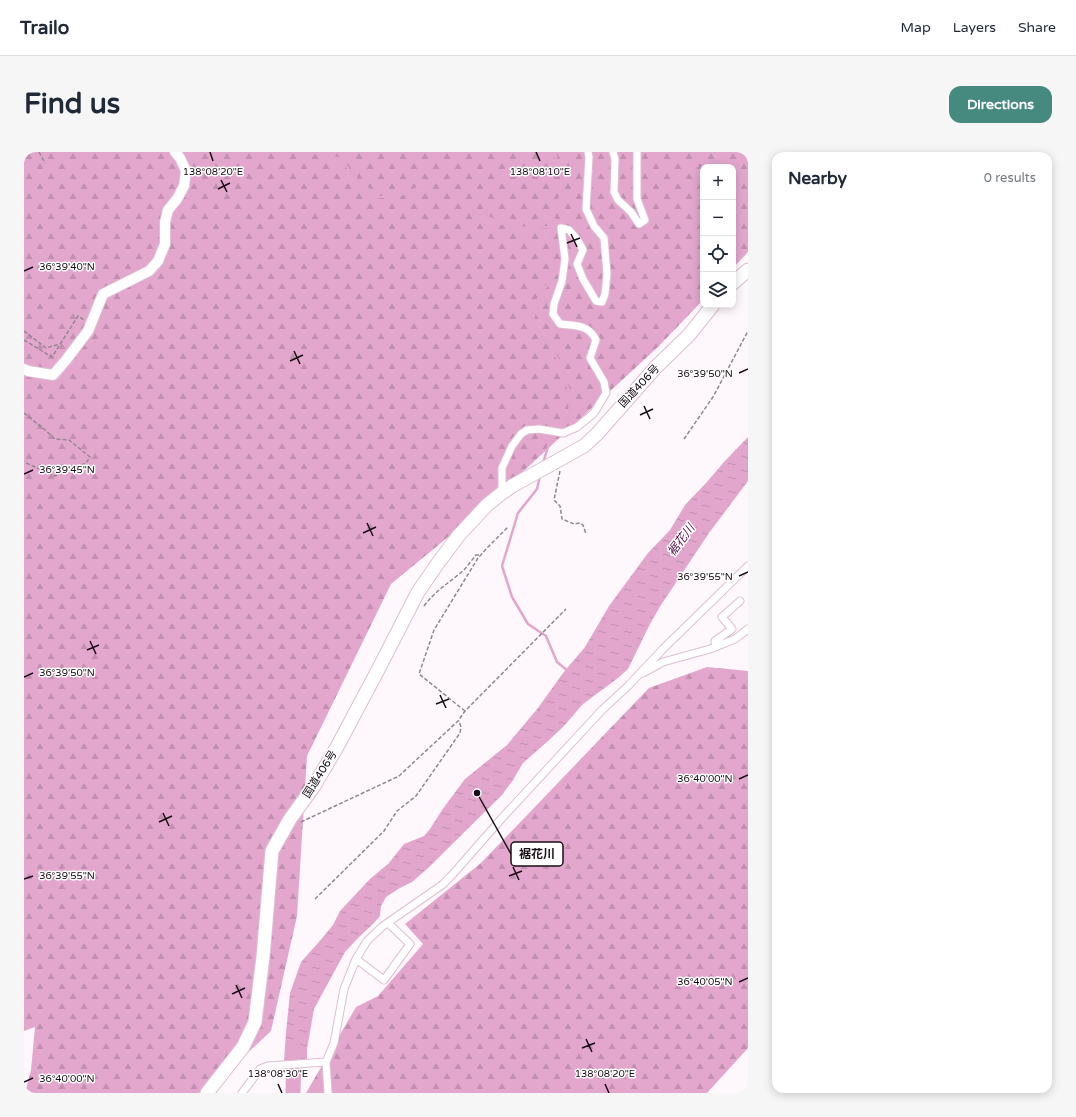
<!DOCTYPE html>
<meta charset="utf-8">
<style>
body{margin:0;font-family:"Varela Round","Noto Sans JP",sans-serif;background:#f6f6f7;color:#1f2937}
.controls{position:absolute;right:12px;top:12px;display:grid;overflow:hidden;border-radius:8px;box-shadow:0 2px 10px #0003}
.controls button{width:36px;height:36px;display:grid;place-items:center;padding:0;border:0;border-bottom:1px solid #e0e1e3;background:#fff;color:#1f2937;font:20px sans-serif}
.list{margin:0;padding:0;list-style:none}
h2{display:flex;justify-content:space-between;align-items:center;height:52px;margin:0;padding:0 16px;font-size:17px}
h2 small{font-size:13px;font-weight:400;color:#747a83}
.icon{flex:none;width:22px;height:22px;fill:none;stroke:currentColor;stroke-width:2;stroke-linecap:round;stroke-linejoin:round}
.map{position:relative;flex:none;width:724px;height:941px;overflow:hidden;border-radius:12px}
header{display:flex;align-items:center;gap:24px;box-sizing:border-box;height:56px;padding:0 20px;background:#fff;border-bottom:1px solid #e0e1e3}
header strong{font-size:19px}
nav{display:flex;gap:22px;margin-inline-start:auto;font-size:14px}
.intro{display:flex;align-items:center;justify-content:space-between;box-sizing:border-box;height:96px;padding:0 24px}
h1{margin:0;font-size:28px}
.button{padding:10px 18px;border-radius:12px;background:#468a7f;color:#fff;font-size:14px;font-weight:700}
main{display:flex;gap:24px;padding:0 24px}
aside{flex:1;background:#fff;border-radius:12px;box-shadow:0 2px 10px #0003}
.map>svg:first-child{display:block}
.forest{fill:url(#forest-firs)}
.water{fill:url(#water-ripples)}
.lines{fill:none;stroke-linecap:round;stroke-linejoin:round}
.stream{stroke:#e2a6cd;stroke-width:2.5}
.river{stroke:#e2a6cd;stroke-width:15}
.street-casing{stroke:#debed2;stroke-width:9}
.secondary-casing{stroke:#debed2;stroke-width:12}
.highway-casing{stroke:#debed2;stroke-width:15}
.path{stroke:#91888e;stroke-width:1.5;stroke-dasharray:4 2;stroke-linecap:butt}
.street{stroke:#fff;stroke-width:7}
.secondary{stroke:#fff;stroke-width:10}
.highway{stroke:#fff;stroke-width:13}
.ticks{fill:none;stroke:#190e15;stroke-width:1.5}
.labels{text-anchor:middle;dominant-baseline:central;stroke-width:3;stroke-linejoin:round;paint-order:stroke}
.street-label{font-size:11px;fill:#190e15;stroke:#fff}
.water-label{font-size:12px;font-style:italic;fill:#551044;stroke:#fff}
.ticks-label{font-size:10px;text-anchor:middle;fill:#190e15;stroke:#fff;stroke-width:3;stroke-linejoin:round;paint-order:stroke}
.leader{fill:none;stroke:#190e15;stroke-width:1.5}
.callout-dot{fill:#190e15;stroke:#fff;stroke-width:1.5}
.callout{fill:#fff;stroke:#190e15;stroke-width:1.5}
.callout-label{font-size:12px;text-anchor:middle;font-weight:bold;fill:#190e15}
</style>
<header>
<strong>Trailo</strong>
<nav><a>Map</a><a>Layers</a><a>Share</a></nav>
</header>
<div class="intro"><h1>Find us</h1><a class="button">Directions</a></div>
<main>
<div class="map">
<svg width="724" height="941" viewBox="0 0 724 941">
<defs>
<pattern id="forest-firs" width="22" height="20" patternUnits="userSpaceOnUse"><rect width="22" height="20" fill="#e3a7ce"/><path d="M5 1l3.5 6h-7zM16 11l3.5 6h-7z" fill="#c28fb0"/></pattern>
<pattern id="water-ripples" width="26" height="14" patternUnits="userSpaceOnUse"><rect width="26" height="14" fill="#e2a6cd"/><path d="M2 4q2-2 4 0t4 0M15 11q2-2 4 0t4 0" fill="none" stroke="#c18eaf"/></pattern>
</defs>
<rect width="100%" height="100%" fill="#fef7fb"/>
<!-- forest -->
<path class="forest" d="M0,0H724V100L709,116V15H679V148L635,194L463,353L367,432L283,604L273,764L247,879L181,941H1L7,918L11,875L0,879Z
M683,515L724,519V896L683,941H282L332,855L354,844L399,792L381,772L457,711L625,536Z"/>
<!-- water -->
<path class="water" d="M724,285V329L685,381L637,453L626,472L604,517L594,526L559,552L539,575L524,589L499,611L489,628L478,643L402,718L388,730L376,736L362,745L357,754L356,764L349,772L334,786L321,800L290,857L283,897V908L260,909L262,881L266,841L277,810L294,791L309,773L316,759L346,727L365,711L380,692L400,684L406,677L418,658L441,627L483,593L514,556L539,521L561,495L585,454L624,401L646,378L661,353L682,331L700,310Z"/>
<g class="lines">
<!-- stream -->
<path class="stream" d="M287,0L317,7L335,30L355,45L373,44L397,35L424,60H452L488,76L529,75
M519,311L524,295L545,265L546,245L539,215L524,191L508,172L515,143L532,122L526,92L531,59L541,30L535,20L531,0
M516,324L513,337L494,361L478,414L488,445L504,472L522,484L533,510L544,519"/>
<!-- river -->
<path class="river" d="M269,941L270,896"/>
<!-- street casing -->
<g class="street-casing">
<path id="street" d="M589,0L591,7L590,40L594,48L607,60L615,72L621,68L613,47V0
M478,341V316L488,294L497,282L503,278L515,277L539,281L553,275L570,261L582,241L580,230L566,206L572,188C564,172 551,174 536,172L529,162L530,152L538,129L541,107L537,76L545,78L553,87L559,98L553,112L559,127L572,149L578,150L581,142L583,122L580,86L570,74L562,57L565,5L564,0
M692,494L691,489L708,477L698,465L716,449
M619,521L639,510L686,497L711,487L724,477
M332,807L360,828L386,792L364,771
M218,941L236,917L244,914L302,910
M304,941L302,910L310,891L320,837L332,807L343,789L359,774L418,733L429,722L478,666L578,558L604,534L639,497L724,414"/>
</g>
<!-- secondary casing -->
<g class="secondary-casing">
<path id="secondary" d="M0,217L4,219L29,223L42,208L64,179L79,142L125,119L134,109L141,92V70L144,58L153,47L160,34L162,19L156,6L151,0"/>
</g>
<!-- highway casing -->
<g class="highway-casing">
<path id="highway" d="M709,131L724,118
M183,941L219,895L231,870L239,805L248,699L266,667L290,634L313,595L355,516L394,440L414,411L435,383L463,353L478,341L488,334L560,294L573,282L632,215L665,183L689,153"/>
</g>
<!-- path -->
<path class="path" d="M15,0L21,11
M0,179L22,196L36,192
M0,188L28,205L54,164L60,168
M0,261L21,278L31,287L45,288L66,305L62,311L31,324L0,310
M660,287L689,245L724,179
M536,319L530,348L536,354L538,367L550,372L556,371L559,373L562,382
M400,454C411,439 426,430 440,418C444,413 448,408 452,403H457
M441,559L395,522L410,478L454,406L463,396L484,375
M277,670L375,624L434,569L441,559L542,457
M291,747L360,679L373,659L392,644L436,581L437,575L435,569"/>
<!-- street -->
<use href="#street" class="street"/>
<!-- secondary -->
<use href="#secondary" class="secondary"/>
<!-- highway -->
<use href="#highway" class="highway"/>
</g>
<!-- ticks -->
<path class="ticks" d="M186,0L189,9M512,0L516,9M197,28L203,40M194,37L206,31M547,82L553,95M543,91L556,86M0,119L9,115M270,199L276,212M266,209L279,203M715,221L724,217M620,254L626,267M616,263L629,257M0,322L9,318M343,371L349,384M339,381L352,375M715,424L724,420M66,489L72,502M63,498L75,493M0,525L9,521M416,543L422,556M412,552L425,547M715,627L724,623M139,661L145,674M135,670L148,664M489,715L495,728M485,724L498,719M0,727L9,724M715,830L724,826M212,833L218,846M208,842L221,836M562,887L568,900M558,896L571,891M0,930L9,926M254,932L258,941M581,932L585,941"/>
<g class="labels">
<!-- street labels -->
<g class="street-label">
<text transform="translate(615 234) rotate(-47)">国道406号</text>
<text transform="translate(296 622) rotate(-58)">国道406号</text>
</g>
<!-- water labels -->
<g class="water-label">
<text transform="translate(657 388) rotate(-53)">裾花川</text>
</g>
</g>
<g class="ticks-label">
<text x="189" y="23">138°08'20"E</text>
<text x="516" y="23">138°08'10"E</text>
<text x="43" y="118">36°39'40"N</text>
<text x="681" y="225">36°39'50"N</text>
<text x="43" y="321">36°39'45"N</text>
<text x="681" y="428">36°39'55"N</text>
<text x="43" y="524">36°39'50"N</text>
<text x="681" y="630">36°40'00"N</text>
<text x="43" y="727">36°39'55"N</text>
<text x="681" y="833">36°40'05"N</text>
<text x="254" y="925">138°08'30"E</text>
<text x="581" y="925">138°08'20"E</text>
<text x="43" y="930">36°40'00"N</text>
</g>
<!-- callouts -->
<path class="leader" d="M453 641L487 702"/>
<circle class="callout-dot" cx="453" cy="641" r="4"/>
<rect class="callout" x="487" y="690" width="52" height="24" rx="4"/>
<g class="callout-label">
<text x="513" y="706">裾花川</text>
</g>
</svg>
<div class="controls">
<button>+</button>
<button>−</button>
<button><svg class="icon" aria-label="locate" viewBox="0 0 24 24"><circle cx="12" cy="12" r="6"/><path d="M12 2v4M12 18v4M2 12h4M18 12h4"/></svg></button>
<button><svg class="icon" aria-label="layers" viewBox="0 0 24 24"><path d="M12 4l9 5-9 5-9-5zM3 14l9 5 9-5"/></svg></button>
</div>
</div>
<aside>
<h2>Nearby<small>0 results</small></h2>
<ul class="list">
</ul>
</aside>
</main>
